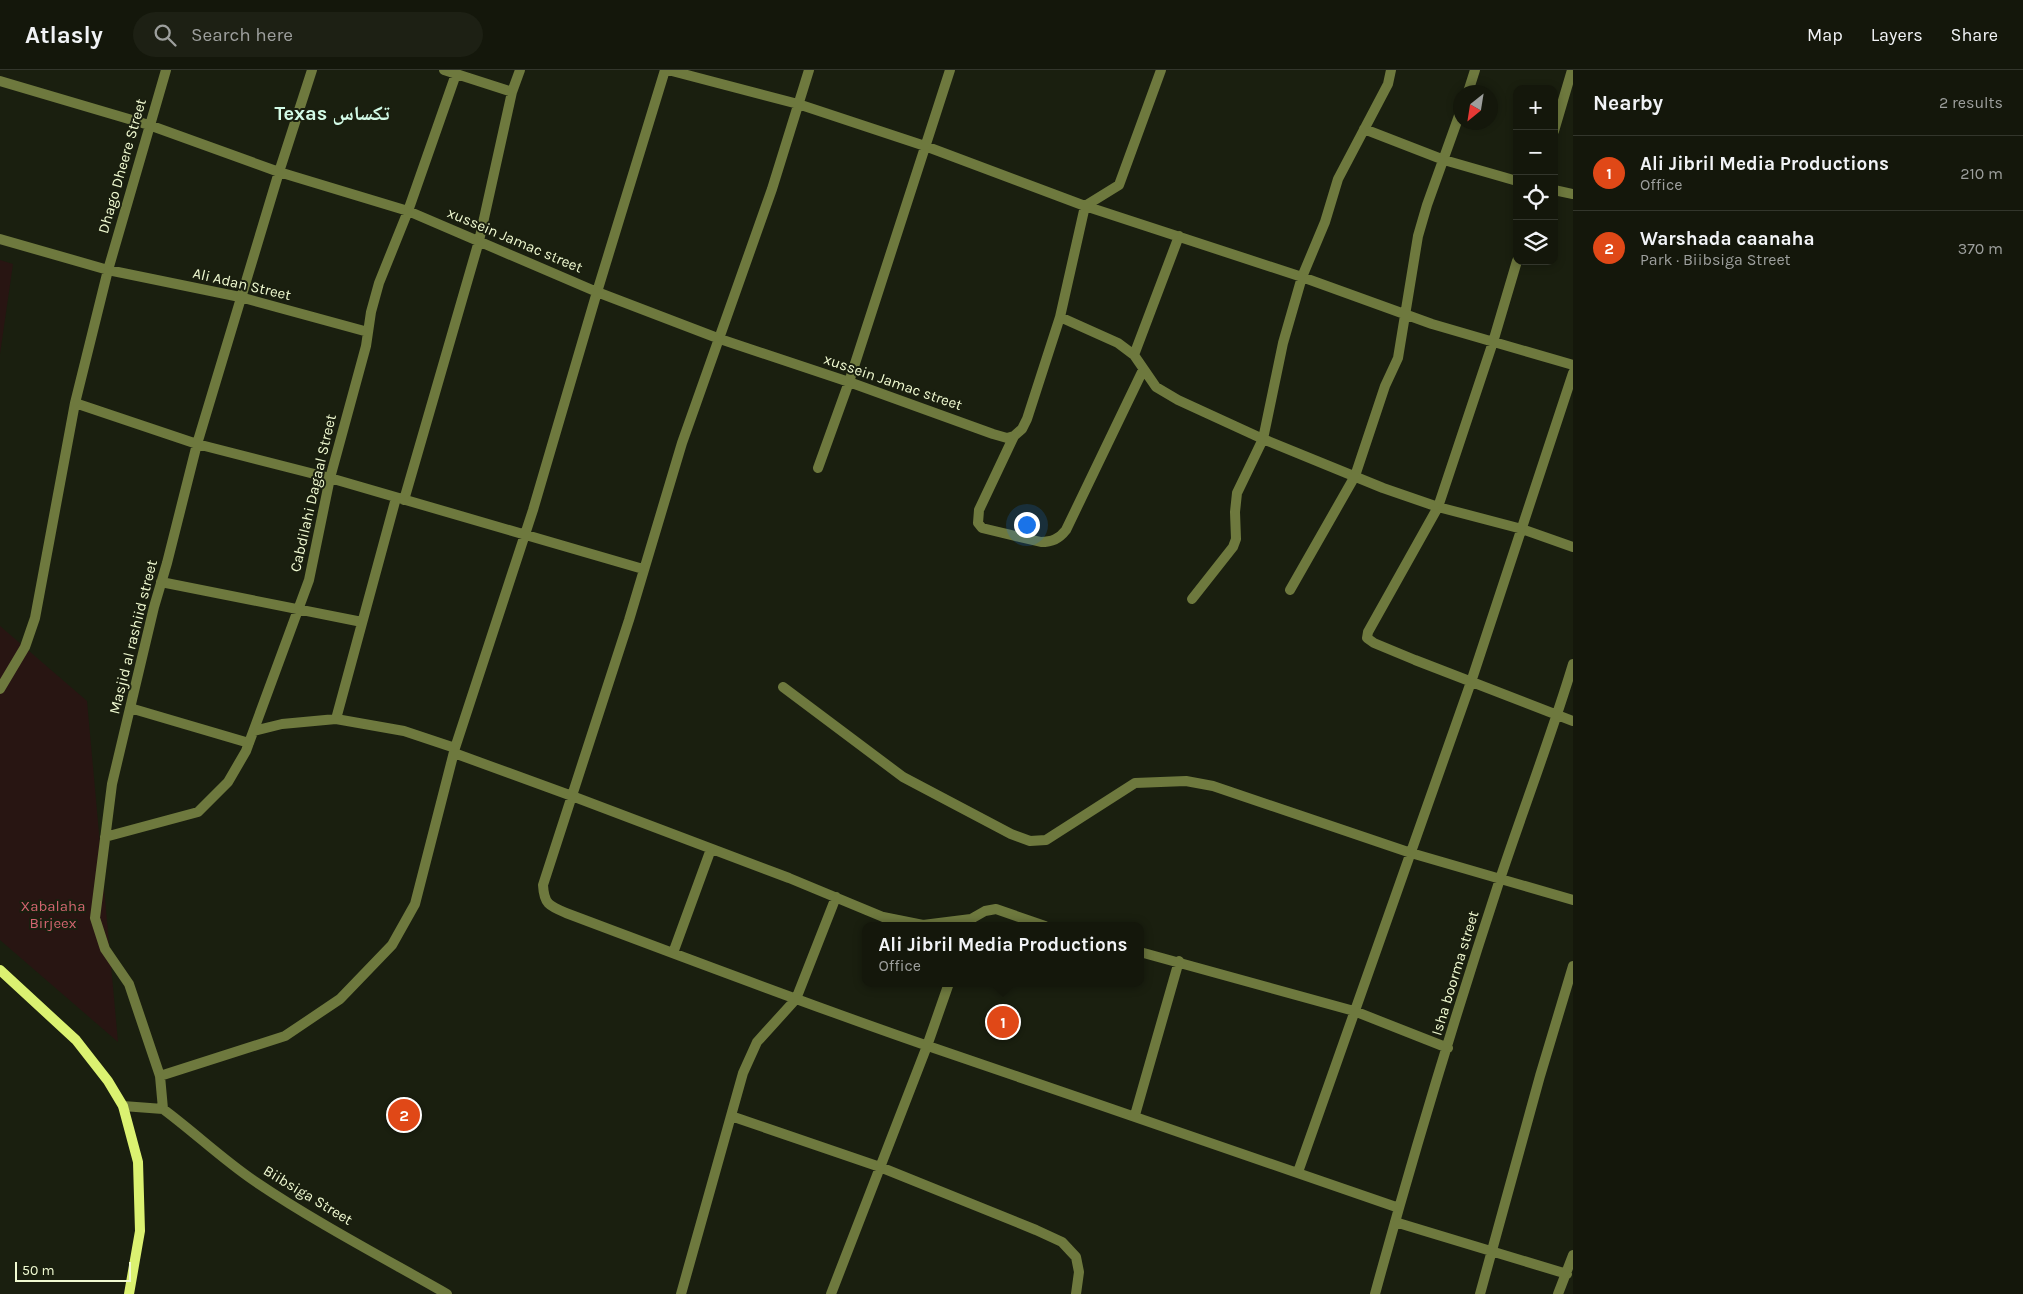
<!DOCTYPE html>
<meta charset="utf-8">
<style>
body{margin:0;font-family:Karla,"Noto Naskh Arabic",sans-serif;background:#1d2014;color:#f1f3f6}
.controls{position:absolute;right:15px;top:15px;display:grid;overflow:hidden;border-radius:10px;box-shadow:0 2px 8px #0003}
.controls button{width:45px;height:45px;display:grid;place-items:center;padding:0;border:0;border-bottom:1px solid #33362c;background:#14170b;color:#f1f3f6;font:25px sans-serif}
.compass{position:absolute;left:1453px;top:15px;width:45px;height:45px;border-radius:50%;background:#14170b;box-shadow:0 2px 8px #0003;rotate:210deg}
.scale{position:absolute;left:15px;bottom:12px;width:116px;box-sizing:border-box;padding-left:5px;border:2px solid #f0fad1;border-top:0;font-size:14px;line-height:18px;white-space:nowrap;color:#f0fad1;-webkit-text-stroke:4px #1a1f0f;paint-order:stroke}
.you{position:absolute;left:1026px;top:454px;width:18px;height:18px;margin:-12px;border:4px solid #fff;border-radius:50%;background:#1a73e8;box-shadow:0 0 0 8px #1a73e833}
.badge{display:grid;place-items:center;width:32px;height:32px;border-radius:50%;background:#e04817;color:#fff;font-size:16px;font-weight:700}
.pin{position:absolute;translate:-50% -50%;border:2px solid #fff;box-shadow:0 1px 5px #0006}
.popup{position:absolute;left:862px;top:852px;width:282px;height:65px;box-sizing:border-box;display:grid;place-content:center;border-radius:10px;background:#14170b;filter:drop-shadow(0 1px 4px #0005);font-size:16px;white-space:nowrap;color:#9d9f9d}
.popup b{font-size:19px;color:#f1f3f6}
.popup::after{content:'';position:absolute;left:50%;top:100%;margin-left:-10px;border:10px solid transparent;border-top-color:#14170b}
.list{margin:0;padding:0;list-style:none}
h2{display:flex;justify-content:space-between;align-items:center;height:65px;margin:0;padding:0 20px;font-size:21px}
h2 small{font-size:16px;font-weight:400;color:#9d9f9d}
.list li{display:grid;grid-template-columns:32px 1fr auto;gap:15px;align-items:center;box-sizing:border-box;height:75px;padding:0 20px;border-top:1px solid #33362c}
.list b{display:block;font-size:19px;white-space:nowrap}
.list p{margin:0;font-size:16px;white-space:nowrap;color:#9d9f9d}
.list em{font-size:16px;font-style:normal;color:#9d9f9d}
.icon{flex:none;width:28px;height:28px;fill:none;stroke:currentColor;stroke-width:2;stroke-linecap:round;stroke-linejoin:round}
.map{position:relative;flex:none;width:1573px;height:1224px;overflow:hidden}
header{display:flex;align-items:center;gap:30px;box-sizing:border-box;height:70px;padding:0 25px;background:#14170b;border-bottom:1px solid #33362c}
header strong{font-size:24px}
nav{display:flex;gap:28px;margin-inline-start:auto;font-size:18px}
.search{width:350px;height:45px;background:#1d2014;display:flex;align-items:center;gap:12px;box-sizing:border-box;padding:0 18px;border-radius:28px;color:#9d9f9d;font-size:19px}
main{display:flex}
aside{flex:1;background:#14170b}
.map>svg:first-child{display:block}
.green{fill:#281512}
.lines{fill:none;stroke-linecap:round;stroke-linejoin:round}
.street{stroke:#6e793e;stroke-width:10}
.secondary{stroke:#dbf171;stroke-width:10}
.labels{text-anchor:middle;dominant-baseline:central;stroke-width:4;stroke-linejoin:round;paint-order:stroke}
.street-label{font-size:15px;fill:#f0fad1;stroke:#1a1f0f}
.park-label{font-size:15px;fill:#d26570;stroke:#1a1f0f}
.district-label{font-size:20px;font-weight:bold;fill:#d3fbe7;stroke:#1a1f0f}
</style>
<header>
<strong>Atlasly</strong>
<div class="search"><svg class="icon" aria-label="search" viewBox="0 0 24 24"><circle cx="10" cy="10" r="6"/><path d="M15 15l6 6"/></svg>Search here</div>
<nav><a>Map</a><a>Layers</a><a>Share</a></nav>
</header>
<main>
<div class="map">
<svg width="1573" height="1224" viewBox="0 0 1573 1224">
<rect width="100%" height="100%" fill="#1a1f0f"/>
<!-- green -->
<path class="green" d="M0,190L13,194L0,284Z
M0,556L87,631L118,972L0,870Z"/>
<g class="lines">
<!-- street -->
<path class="street" d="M444,0L512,22
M668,0L798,34L925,76L1085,136L1302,207L1432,254L1573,295
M809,0L772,119L682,373L629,550L543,815C544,834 549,836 566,843C686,888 806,934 928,976C1085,1030 1242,1083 1399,1138
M0,11L149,55L279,102L408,141L597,222L720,269L849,312L993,364L1007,368L1014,366
M1468,22L1475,0
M1364,59L1444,90L1517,111
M1554,61L1572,0
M1554,120L1573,124
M0,169L108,200L240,227L368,262
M1517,191L1493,272L1438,437L1368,562L1367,568L1374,573L1415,590L1573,651
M1060,247L1118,273L1134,285L1156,317L1178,330L1263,369L1383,418L1438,437L1522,459L1573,477
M1134,285L1179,166
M1143,300L1066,460C1059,469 1052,472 1041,472L982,458L978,453L979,440L1014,366L1022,359L1027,349L1060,247L1085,136L1119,115L1161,0
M75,333L197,374L330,408L643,499
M818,398L849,312L950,0
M404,430L479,171L512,22L520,0
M161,512L362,552
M1290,520L1355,406L1385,316L1398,288L1418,166L1427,135L1460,43
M1192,529L1233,477L1236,469L1235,442L1237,423L1263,369L1283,273L1302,207L1325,152L1338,109L1388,14L1391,0
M783,617L903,707L1011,764L1030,771L1046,770L1135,713L1186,711L1213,716L1411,783L1573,830
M0,619L25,577L35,548L75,333L108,200L166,0
M130,638L249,673
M336,649L396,428
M254,661L282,654L336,649L404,661L455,678
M454,683L572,726L789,808L883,847L923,855L971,849L985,841L996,839L1045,856
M105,767L198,742L228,712L246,681L309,510L330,408L366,276L371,242L379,213L408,141L456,4
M1140,882L1354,941L1448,978
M673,883L711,779
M160,1006L285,966L340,929L392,875L415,834L455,678L533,440L597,222L665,0
M123,1036L163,1039
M163,1039L160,1006L129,914L105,879L95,848L112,714L154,537L167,493L197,374L279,102L312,0
M163,1039C194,1062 221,1088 253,1110C315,1152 382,1187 447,1224
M1135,1045L1179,891
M731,1046L880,1097L1036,1160L1062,1172L1076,1187L1079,1202L1076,1224
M1298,1102L1471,612L1573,303
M1395,1152L1567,1204
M681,1224L743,1003L757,972L796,929L836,827
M831,1224L927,976L949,913
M1375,1224C1413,1085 1455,946 1500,809C1524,737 1551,667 1573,594
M1480,1224L1540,1006L1573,896
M1558,1224L1573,1185"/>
<!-- secondary -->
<path class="secondary" d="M0,900L76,970L108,1011L123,1036L138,1092L140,1161L129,1224"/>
</g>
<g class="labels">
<!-- street labels -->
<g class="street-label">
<text transform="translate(122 96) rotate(-74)">Dhago Dheere Street</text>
<text transform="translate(515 170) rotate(23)">xussein Jamac street</text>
<text transform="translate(242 214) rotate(13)">Ali Adan Street</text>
<text transform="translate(893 312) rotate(19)">xussein Jamac street</text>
<text transform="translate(313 423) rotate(-77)">Cabdilahi Dagaal Street</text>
<text transform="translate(133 567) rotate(-76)">Masjid al rashiid street</text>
<text transform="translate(1455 903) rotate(-73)">Isha boorma street</text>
<text transform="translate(308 1125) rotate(31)">Biibsiga Street</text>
</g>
<!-- park labels -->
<g class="park-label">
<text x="53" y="836">Xabalaha<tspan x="53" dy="17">Birjeex</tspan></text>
</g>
<!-- district labels -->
<g class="district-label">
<text x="332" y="43">Texas تكساس</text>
</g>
</g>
</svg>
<div class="controls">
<button>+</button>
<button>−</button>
<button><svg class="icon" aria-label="locate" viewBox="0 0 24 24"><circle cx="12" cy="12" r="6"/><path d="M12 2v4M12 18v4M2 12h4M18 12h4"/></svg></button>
<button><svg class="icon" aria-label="layers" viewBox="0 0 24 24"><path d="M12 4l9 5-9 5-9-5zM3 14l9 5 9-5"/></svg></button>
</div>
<svg class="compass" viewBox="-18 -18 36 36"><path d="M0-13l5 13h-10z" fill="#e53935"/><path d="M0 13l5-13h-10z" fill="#9d9f9d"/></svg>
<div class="scale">50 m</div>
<div class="you"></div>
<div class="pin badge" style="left:1003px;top:952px">1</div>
<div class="popup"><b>Ali Jibril Media Productions</b>Office</div>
<div class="pin badge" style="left:404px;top:1045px">2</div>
</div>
<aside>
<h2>Nearby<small>2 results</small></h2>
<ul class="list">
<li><span class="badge">1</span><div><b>Ali Jibril Media Productions</b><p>Office</p></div><em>210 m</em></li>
<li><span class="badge">2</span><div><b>Warshada caanaha</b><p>Park · Biibsiga Street</p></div><em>370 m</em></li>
</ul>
</aside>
</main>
